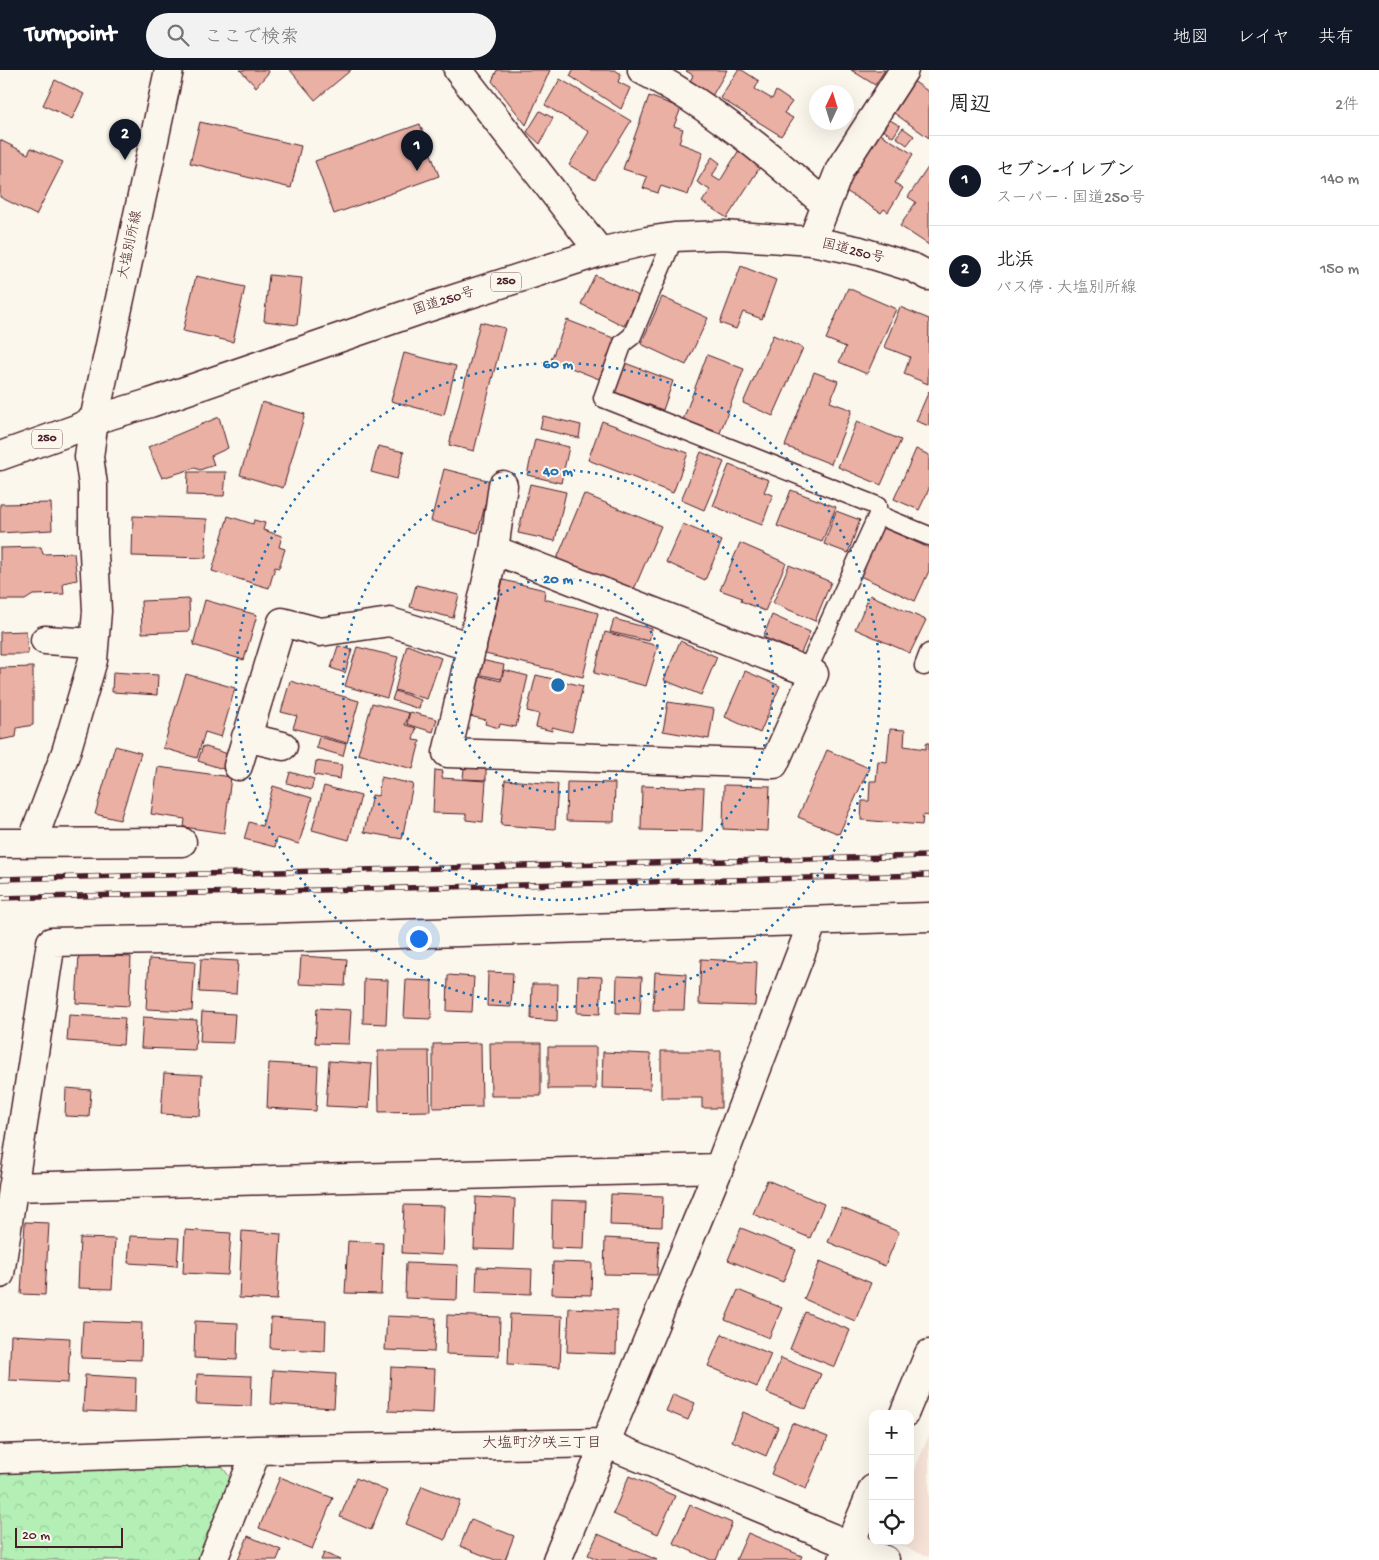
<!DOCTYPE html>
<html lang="ja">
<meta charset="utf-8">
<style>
body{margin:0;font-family:"Gochi Hand","Klee One",sans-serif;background:#f2f2f2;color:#222}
.controls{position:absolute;right:15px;bottom:15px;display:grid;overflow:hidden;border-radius:10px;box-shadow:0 5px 20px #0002}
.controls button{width:45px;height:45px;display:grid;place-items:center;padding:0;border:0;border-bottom:1px solid #e0e0e0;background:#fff;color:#222;font:25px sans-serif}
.compass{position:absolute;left:809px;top:15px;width:45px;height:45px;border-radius:50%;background:#fff;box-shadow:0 5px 20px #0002;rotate:4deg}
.scale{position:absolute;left:15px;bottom:12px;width:108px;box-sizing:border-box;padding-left:5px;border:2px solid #4a1f2b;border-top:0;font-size:14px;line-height:18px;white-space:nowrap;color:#4a1f2b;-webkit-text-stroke:4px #fbf7ec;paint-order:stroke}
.you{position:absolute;left:418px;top:868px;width:18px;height:18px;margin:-12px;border:4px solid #fff;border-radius:50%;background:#1a73e8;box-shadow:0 0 0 8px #1a73e833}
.badge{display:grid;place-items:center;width:32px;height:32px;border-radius:50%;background:#111827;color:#fff;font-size:16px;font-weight:700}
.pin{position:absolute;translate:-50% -41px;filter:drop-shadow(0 1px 2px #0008)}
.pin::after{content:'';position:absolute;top:26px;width:18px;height:15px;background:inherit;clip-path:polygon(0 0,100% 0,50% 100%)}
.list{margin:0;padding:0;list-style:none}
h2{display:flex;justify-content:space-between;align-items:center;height:65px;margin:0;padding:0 20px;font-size:21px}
h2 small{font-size:16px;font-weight:400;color:#767676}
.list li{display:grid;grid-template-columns:32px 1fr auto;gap:15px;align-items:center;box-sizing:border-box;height:90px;padding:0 20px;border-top:1px solid #e0e0e0}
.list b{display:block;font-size:19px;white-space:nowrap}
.list p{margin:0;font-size:16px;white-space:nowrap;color:#767676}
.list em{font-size:16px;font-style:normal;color:#767676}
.icon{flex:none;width:28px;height:28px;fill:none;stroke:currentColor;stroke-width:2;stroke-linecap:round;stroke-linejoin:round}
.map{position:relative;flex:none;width:929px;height:1490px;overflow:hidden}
header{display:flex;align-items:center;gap:30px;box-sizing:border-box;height:70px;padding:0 25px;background:#111827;color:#fff}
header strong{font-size:24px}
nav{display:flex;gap:28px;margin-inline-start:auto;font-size:18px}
.search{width:350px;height:45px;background:#f2f2f2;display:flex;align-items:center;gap:12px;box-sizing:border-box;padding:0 18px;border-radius:28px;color:#767676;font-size:19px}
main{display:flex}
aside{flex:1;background:#fff}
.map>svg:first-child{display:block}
.built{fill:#f6e2d6}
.forest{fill:url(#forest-crowns);stroke:#7f8870}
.building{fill:#e9b0a3;stroke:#4a1f2b}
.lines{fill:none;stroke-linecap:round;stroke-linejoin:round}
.lane-casing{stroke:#4a1f2b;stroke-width:21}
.street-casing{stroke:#4a1f2b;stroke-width:31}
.secondary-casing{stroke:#4a1f2b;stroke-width:31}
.highway-casing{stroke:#4a1f2b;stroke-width:31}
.lane{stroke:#fbf7ec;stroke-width:18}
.street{stroke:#fbf7ec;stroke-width:28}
.secondary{stroke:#fbf7ec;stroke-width:28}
.highway{stroke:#fbf7ec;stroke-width:28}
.rail-casing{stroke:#4a1f2b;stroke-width:5.5}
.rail{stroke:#fbf7ec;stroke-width:4;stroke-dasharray:11;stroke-linecap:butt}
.ring{fill:none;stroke:#1f6fb2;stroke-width:2.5;stroke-dasharray:2.5 5}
.labels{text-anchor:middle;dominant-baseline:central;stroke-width:4;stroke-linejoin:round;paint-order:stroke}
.shield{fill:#fbf7ec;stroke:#7f6065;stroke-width:1}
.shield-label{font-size:12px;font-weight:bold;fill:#4a1f2b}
.street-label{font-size:14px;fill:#4a1f2b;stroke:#fbf7ec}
.neighbourhood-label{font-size:15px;fill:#4a1f2b;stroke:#fbf7ec}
.centre{fill:#1f6fb2;stroke:#fbf7ec;stroke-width:2.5}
.ring-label{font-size:15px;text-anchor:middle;font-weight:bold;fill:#1f6fb2;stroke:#fbf7ec;stroke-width:4;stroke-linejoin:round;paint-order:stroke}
</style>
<header>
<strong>Turnpoint</strong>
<div class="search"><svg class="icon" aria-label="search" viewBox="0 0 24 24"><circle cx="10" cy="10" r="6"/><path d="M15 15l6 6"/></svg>ここで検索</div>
<nav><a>地図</a><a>レイヤ</a><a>共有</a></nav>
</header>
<main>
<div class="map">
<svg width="929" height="1490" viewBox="0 0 929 1490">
<defs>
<pattern id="forest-crowns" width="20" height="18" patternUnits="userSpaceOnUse" patternTransform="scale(1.25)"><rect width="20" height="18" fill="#b4f0b5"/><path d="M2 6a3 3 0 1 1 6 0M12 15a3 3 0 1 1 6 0" fill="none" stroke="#9ccd9c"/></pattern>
</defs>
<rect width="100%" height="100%" fill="#fbf7ec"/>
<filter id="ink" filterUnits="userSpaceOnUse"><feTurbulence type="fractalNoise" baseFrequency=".02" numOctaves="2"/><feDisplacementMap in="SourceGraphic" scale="10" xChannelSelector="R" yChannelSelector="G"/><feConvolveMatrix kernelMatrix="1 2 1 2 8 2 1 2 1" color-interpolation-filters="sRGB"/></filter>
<g filter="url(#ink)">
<!-- built -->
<path class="built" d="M929,1365V1487L897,1474V1471H910V1411Z"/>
<!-- forest -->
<path class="forest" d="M221,1395L234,1413L202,1490H0V1401Z"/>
<!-- building -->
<path class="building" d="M240,0H268L269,2L256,17Z
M290,0H351L315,30Z
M497,0H550L526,55L492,11Z
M573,0H615L621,4L618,12L630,18L621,39L570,6Z
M687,0H727L712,26L690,12L693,5L686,1Z
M738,0H742L759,11L755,19L772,29L776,21L792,32L784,43L793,48L781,66L720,28Z
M851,0H885L875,15Z
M909,8L929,22V68L887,38Z
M560,9L631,51L595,110L569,95L589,62L545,35Z
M55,10L84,24L72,49L43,35Z
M649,26L681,38L674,56L683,59L679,73L703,82L688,125L661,116L658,123L643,118L647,107L623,99Z
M540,41L553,48L540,74L527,62Z
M882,45L900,56L893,67L876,55Z
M200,52L301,76L291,118L190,93Z
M420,54L439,106L334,144L315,91Z
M903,58L914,66L907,75L896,67Z
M874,60L913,84L895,113L903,118L888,142L884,139L881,143L838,116Z
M0,70L28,84L31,78L63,92L36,145L0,127Z
M739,80L762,94L727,148L702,132L710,120L697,112L712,87L720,93L712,106L720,111Z
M929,96V175L900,156L916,132L908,127Z
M741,196L776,210L762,249L743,242L736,259L720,253Z
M269,205L302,208L297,255L264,251Z
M595,205L639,226L624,256L581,234Z
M196,206L245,217L233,272L183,261Z
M848,218L896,239L867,304L839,292L846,277L826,269Z
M662,227L708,248L686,295L641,274Z
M900,237L929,249L928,314L904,304L910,287L884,277Z
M567,250L616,269L599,309L551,290Z
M480,252L505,258L474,381L449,375Z
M773,265L803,278L773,346L743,333Z
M404,283L456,296L444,345L391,331Z
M707,285L744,299L720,363L683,350Z
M625,293L673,311L663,340L614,322Z
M814,302L838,311L830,332L852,340L831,394L785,376Z
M929,321V356L916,351Z
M262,332L305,344L283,418L240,405Z
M543,346L581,355L579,368L540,359Z
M219,347L228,378L211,386L214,395L200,400L195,398L162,408L148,377Z
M602,351L688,383L673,423L588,390Z
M857,351L901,370L881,415L838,397Z
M535,369L569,377L561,413L527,405Z
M378,376L404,382L397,409L371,402Z
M916,379L929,385V419L919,440L894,429Z
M701,382L724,392L704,440L681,430Z
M729,395L769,410L764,422L773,425L762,455L713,436Z
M444,399L491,411L478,463L431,451Z
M188,402H226L224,426L187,425Z
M530,414L566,422L555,471L518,463Z
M791,420L836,437L822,472L777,456Z
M584,424L661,456L632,524L556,491Z
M51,433L52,460L0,463V434Z
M836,441L860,450L848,483L824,474Z
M133,446L207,449L206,488L132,486Z
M228,446L253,454L254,450L265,453L263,460L282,466L279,477L285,479L279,498L275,497L269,518L212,501Z
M683,454L722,471L705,510L666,492Z
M882,457L929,478V501L915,531L860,506Z
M740,473L786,493L765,541L741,531L742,528L720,520Z
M41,477L43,484L74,483L77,510L63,513L64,524L33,525L25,530H0V478Z
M789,495L831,512L815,551L773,533Z
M503,510L545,520L544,529L598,543L583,607L485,584Z
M416,515L459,525L453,548L410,537Z
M870,525L926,550L910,583L855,559Z
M189,529L190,561L142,563L141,531Z
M205,530L257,545L244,590L193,575Z
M772,545L810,562L801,583L763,567Z
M614,549L652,559L649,571L610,562Z
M26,561L28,584H0V562Z
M605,562L658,576L646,616L594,603Z
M680,571L717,587L701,625L664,610Z
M407,575L441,588L427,629L395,620Z
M338,576L352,580L345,603L331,598Z
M357,577L398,587L387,628L345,616Z
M481,590L504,595L501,609L477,604Z
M33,597V655L17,658L16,667L0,670V598Z
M504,600L528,606L516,657L500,654L499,658L485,654L486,650L470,646L480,606L501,611Z
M745,601L780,616L760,663L725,647Z
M113,602L158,605L157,625L112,622Z
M186,604L235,618L221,667L205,662L197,688L163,678Z
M536,605L583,616L572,662L552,657V661L536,657L539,644L527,641Z
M290,611L359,631L347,673L293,658L297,646L281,642Z
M395,621L421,630L419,639L392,630Z
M668,632L714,639L709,669L663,661Z
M372,633L409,643L405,655L416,658L413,670L420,671L413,699L358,684Z
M410,642L437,649L433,662L407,654Z
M890,659L905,660L904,676L926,679V673H929V746L923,745L922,755L861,750L862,731H869L870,711H876L878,691L887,692Z
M319,667L346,674L343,686L316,678Z
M115,676L141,683L120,750L95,744Z
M203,676L228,684L223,699L198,691Z
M827,680L869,698L839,764L798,747Z
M316,691L342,695L340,709L314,705Z
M158,697L231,707L224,763L184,757L185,749L151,744Z
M464,698L486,699V710L463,709Z
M435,700L443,701L442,708L486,711L483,752L466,750V744L433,743Z
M290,702L314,709L311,720L287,713Z
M381,707L413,714L402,769L364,762L372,725L378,726Z
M505,710L558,714L555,759L501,755Z
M567,712L615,713L614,752L566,751Z
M724,715L770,716L768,761L723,759Z
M273,716L312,728L299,774L277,768L275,777L244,769L249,752L262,756Z
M324,716L361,726L349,770L312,760Z
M642,716L704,718L702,761L641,760Z
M79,884L131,887L129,936L76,933Z
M301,886L347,889L345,916L299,914Z
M149,889L195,892L192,941L146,939Z
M201,889L238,891L236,924L199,922Z
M701,889L757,892L755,936L699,934Z
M488,902L513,903L511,937L487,936Z
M655,902L686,904L684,940H653Z
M448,905L474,907L472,942L447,941Z
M578,906L602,907L600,944L577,943Z
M617,906L642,907L640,944L616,943Z
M364,909L388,910L386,954L363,953Z
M406,910L432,911L431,949L404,948Z
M532,914H558L557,951L531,949Z
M317,938L351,940L349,974L315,973Z
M202,942L235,944L233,973L200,972Z
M69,945L125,948L123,975L67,971Z
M143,947L197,950L195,980L141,978Z
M481,973L482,1037L433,1038V974Z
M490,973H541V1026H491Z
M548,977H596V1019H548Z
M378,981H429L430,1041L379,1042Z
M661,981H721V1038H702V1028H661Z
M603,982L651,984L650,1019L602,1018Z
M329,991L372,994L369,1038L326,1036Z
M269,993L318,996L316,1041L267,1038Z
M164,1003L202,1005L200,1046L161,1044Z
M66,1018L91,1020L89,1047L65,1046Z
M767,1110L824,1134L810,1168L753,1144Z
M611,1124L663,1126L662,1157L610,1155Z
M476,1127L515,1129L513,1180L474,1179Z
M552,1130L586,1131L584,1179L551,1178Z
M404,1135L444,1136L442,1185L402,1183Z
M842,1138L899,1162L885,1196L828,1172Z
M25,1152L49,1153L45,1225L21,1224Z
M741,1158L796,1180L783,1212L728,1190Z
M185,1160L231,1163L228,1205L183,1203Z
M242,1161L281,1164L277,1230L239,1228Z
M130,1166L179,1168L177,1196L128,1193Z
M80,1168L115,1169L112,1219L78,1218Z
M605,1168L659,1171L657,1205L604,1204Z
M348,1171L383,1173L381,1224L345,1223Z
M820,1191L871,1213L855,1251L804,1229Z
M553,1192L592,1193L591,1225L552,1224Z
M406,1193L458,1195L457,1230L405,1228Z
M477,1197L532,1199L531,1224L476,1222Z
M738,1220L782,1238L769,1268L725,1250Z
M569,1238L617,1240L616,1284L567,1282Z
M805,1242L850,1260L835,1297L790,1279Z
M510,1244L562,1246L560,1297L508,1294Z
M447,1245L500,1247L499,1286L446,1284Z
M387,1246L436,1248L434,1282L385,1280Z
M271,1248L326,1251L325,1281L270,1278Z
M83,1251L142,1253L141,1290L81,1288Z
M195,1251L238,1253L237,1290L194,1288Z
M722,1264L771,1284L757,1317L708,1296Z
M11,1265L70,1268L68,1313L9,1310Z
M781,1288L821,1304L806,1339L767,1323Z
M391,1297L435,1299L433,1343L389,1341Z
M273,1300L336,1304L334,1338L271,1334Z
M197,1304L252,1306L251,1336L196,1334Z
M85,1305L136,1308L135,1343L83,1341Z
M673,1324L695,1333L688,1350L666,1341Z
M743,1342L778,1357L766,1386L732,1371Z
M792,1353L828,1367L806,1419L771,1404Z
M629,1406L675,1426L658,1464L613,1444Z
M280,1407L333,1428L312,1479L259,1458Z
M356,1408L387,1421L371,1460L340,1447Z
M422,1416L460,1431L445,1470L406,1454Z
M690,1435L732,1453L716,1490H711L673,1473Z
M471,1449L514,1466L505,1490H495L460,1476Z
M748,1463L802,1486L800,1490H736Z
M598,1464L657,1490H600L588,1485Z
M248,1466L281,1480L277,1490H238Z
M324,1483L341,1490H321Z"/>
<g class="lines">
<!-- lane casing -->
<g class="lane-casing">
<path id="lane" d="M674,167L632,266L623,273L603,328L877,436L878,445L929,466
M924,596L929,583
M807,601L878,445"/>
</g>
<!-- street casing -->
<g class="street-casing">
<path id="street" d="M458,0L600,182
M642,0C710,35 769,85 826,135
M812,171L840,99L904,0
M494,480L814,604L774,694L447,683L494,480L503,415
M45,570L94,573
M246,667L283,676
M238,696L282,552L320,562L390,552L472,577
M32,772L66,682L93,590L97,541L93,464V415L89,387L94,350
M0,773L182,772
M13,1117L719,1098
M0,1204L51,872L272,868L929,847
M0,1389L257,1380L605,1373L885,1490
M213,1490L257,1380
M557,1490L719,1098L813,851"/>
</g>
<!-- secondary casing -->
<g class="secondary-casing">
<path id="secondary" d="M94,350L169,0
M904,1344L929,1284
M843,1490L873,1419"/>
</g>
<!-- highway casing -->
<g class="highway-casing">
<path id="highway" d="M0,386L76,359L94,350L150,333L423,239L600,182L647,171L674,167L723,165L812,171L860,181L914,198L929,206"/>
</g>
<!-- lane -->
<use href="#lane" class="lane"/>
<!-- street -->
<use href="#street" class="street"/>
<!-- secondary -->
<use href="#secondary" class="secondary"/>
<!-- highway -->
<use href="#highway" class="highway"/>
<!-- rail casing -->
<g class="rail-casing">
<path id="rail" d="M0,809L929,786
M0,828L929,805"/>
</g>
<!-- rail -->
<use href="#rail" class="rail"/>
</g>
</g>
<!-- distance rings -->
<g class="ring">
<circle cx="558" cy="615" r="107"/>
<circle cx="558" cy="615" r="215"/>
<circle cx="558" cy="615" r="322"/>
</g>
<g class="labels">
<!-- shield labels -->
<g class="shield">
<rect x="491" y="202.5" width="30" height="19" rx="4"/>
<rect x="32" y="359.5" width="30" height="19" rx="4"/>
</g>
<g class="shield-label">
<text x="506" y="212">250</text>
<text x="47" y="369">250</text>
</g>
<!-- street labels -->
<g class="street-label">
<text transform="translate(131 175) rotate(-78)">大塩別所線</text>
<text transform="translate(853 182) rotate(14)">国道250号</text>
<text transform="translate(444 232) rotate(-18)">国道250号</text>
</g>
<!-- neighbourhood labels -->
<g class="neighbourhood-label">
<text x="542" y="1374">大塩町汐咲三丁目</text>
</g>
</g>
<circle cx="558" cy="615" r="8" class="centre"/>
<g class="ring-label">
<text x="558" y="298">60 m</text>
<text x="558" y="405">40 m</text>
<text x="558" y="513">20 m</text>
</g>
</svg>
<div class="controls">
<button>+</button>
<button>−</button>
<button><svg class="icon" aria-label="locate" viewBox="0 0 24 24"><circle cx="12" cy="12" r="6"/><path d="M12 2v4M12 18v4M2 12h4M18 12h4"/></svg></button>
</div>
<svg class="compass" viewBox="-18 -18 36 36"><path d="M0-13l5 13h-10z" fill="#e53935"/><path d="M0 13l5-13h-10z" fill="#767676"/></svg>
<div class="scale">20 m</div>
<div class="you"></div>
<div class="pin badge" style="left:417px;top:101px">1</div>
<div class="pin badge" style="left:125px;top:90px">2</div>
</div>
<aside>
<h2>周辺<small>2件</small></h2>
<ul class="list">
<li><span class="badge">1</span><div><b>セブン-イレブン</b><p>スーパー · 国道250号</p></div><em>140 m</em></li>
<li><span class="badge">2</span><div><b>北浜</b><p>バス停 · 大塩別所線</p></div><em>150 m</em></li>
</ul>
</aside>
</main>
